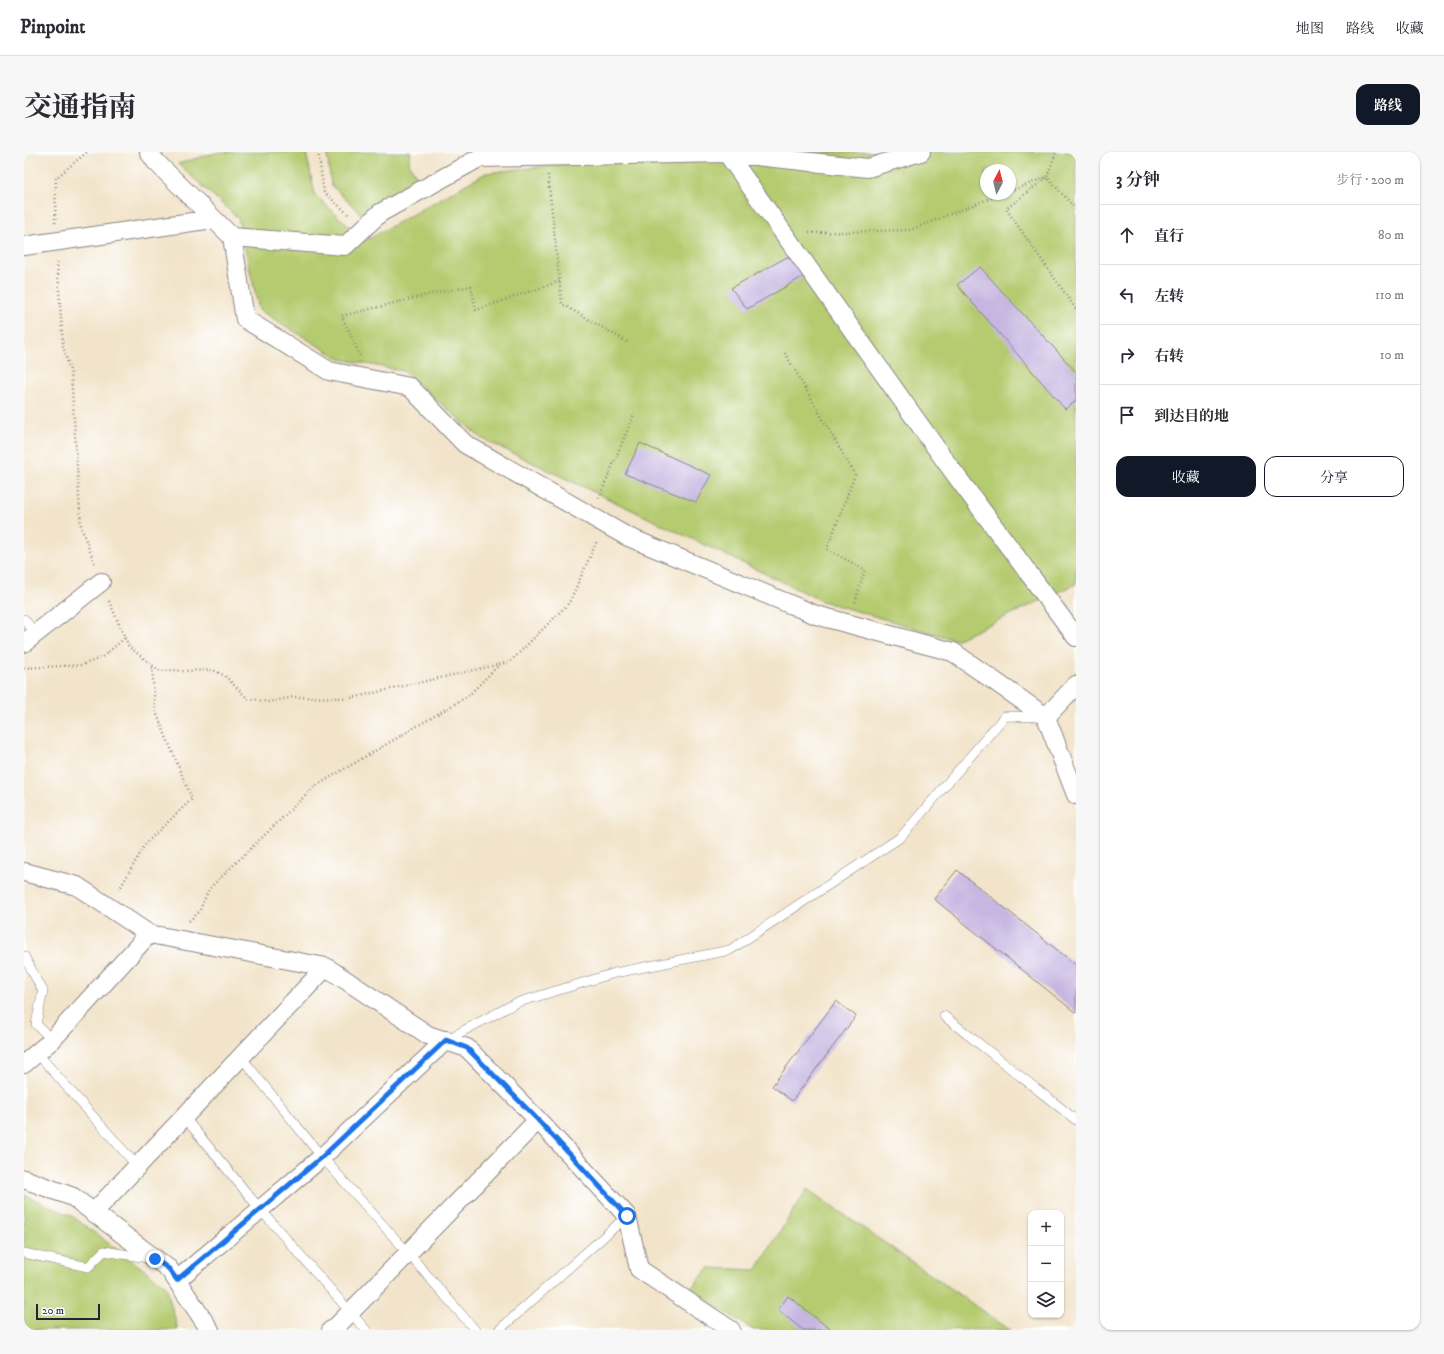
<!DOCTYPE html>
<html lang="zh">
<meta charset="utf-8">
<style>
body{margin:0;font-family:"IM FELL DW Pica","Noto Serif SC",serif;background:#f7f7f7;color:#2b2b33}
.controls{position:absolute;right:12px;bottom:12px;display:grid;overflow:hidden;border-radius:8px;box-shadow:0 1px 3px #0004}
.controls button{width:36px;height:36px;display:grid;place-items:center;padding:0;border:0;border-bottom:1px solid #e1e1e2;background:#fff;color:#2b2b33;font:20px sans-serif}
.compass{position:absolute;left:956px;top:12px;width:36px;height:36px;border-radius:50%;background:#fff;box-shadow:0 1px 3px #0004;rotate:7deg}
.scale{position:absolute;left:12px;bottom:10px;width:64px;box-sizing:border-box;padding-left:4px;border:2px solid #22223b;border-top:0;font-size:11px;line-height:14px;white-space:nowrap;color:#22223b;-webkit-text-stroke:3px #fff;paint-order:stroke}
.stop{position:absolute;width:12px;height:12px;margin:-9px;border:3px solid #1a73e8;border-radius:50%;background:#fff}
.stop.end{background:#1a73e8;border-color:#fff;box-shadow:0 1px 4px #0008}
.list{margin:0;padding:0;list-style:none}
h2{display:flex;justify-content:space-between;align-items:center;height:52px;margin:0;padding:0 16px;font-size:17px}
h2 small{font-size:13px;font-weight:400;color:#7c7c81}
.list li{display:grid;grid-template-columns:26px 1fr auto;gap:12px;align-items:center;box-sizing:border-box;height:60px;padding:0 16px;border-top:1px solid #e1e1e2}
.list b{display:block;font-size:15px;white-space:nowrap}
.list em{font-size:13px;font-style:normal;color:#7c7c81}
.actions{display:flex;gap:8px;padding:12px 16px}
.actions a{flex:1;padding:9px 0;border:1px solid #111827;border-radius:12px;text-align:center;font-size:14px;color:#111827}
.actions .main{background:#111827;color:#fff}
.icon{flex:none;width:22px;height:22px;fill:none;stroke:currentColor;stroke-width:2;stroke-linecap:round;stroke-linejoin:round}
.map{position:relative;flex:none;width:1052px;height:1178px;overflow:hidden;border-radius:12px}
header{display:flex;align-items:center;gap:24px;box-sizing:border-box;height:56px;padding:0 20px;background:#fff;border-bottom:1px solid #e1e1e2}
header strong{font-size:19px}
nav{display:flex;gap:22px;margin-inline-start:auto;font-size:14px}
.intro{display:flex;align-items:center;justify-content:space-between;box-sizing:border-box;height:96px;padding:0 24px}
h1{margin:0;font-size:28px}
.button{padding:10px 18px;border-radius:12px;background:#111827;color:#fff;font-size:14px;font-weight:700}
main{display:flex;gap:24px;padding:0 24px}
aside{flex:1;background:#fff;border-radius:12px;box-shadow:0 1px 3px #0004}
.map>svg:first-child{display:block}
.green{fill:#b5cb70;stroke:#6c7656;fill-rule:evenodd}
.building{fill:#c6b6e1}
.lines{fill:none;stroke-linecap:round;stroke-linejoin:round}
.service-casing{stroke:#8a8382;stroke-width:10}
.minor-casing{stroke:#8a8382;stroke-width:20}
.path{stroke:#8a8382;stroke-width:2.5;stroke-dasharray:1 3;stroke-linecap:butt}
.service{stroke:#fff;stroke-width:9}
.minor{stroke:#fff;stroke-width:18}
.route{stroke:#1a73e8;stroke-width:5}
</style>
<header>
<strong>Pinpoint</strong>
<nav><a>地图</a><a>路线</a><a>收藏</a></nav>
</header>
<div class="intro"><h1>交通指南</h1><a class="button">路线</a></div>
<main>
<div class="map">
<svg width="1052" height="1178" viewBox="0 0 1052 1178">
<rect width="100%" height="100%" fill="#fff"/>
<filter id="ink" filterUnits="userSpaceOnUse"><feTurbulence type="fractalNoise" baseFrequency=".025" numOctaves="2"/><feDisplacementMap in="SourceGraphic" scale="8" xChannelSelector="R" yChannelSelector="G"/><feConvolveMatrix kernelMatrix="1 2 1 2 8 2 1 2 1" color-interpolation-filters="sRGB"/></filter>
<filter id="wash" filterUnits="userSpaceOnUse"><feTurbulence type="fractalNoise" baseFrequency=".012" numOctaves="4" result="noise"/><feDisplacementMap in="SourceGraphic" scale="16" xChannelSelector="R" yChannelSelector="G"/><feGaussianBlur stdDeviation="0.9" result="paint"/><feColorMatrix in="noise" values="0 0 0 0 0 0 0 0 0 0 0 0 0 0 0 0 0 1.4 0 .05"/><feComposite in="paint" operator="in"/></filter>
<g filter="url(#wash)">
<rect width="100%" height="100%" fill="#f2e4ca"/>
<!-- green -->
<path class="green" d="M194,0H282L291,43L341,89L462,21L644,0H1052V432L932,488L798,449L457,286L379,219L316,207L235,158L214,66L154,12ZM962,18H986V42H962Z
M303,0H387L385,11L395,29L339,64L307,33Z
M783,1037L986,1178H729L666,1137L685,1116L732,1118Z
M0,1043L48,1064L142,1134L154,1178H0Z"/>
<g id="blocks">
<!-- building -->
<path class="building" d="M763,105L787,120L723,157L707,136Z
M956,115L1052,220V249L1041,257L933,133Z
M616,291L687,323L672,350L601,322Z
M933,718L1052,813V861L910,747Z
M812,849L832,864L768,949L748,934Z
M764,1144L807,1178H779L754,1158Z"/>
</g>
</g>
<g filter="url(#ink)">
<use href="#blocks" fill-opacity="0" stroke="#8a8382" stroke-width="1"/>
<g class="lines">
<!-- service casing -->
<g class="service-casing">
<path id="service" d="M0,467L12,482
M0,804L19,839L12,872L28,888
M920,864L1052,968
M422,888L492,851L591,821L706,798L877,685L981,564L1017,565
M13,901L113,1014
M217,905L298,1005L384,1101L451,1178
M160,965L236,1057L342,1178
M0,1101L64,1115L80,1099L124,1106
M475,1178L603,1064"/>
</g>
<!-- minor casing -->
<g class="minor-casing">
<path id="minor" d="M125,0L132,10L208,85L221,167L305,219L386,235L441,292L602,384L792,463L929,500L1022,565
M702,0L922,310L1052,485
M208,85L321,94L356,61L455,6L703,1L844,16L897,0
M0,94L189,67
M0,491L77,430
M1052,533L1022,565L1052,643
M0,720L53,734L125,782L302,815L404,883L443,896L514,968L603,1064L615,1117L707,1178
M0,912L28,888L125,782
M0,1027L49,1045L145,1117L186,1178
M69,1061L302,815
M153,1128L298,1005L422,888
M307,1178H309L514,968"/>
</g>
<!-- path -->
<path class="path" d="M294,0L300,40L326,64
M524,23L538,152L605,191
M986,39L1023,25L1032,0
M1052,57L1023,25L982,57L1052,157
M31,71L32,26L63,0
M785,81L886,78L977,42
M33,110L39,194L47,222L57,375L71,413
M761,201L831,323L803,397L841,418L830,453
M336,204L318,164L403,143L447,134L452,158L536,129
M575,346L610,262
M85,449L105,495L136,519L150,518L159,519L189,518L201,524L223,546L245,550L269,545L327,546L486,510L545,451L573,389
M0,516L57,513L77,506L101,486
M95,738L122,691L168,647L131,558L128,514
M165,769L175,760L185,737L290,635L444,544L475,513"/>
<!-- service -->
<use href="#service" class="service"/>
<!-- minor -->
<use href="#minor" class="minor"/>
</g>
</g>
<g class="lines" filter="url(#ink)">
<!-- route -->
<path class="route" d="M131,1107L145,1117L153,1128L298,1005L422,888L443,896L514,968L603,1064"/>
</g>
</svg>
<div class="controls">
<button>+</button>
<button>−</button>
<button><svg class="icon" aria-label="layers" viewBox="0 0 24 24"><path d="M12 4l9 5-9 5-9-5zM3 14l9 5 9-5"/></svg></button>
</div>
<svg class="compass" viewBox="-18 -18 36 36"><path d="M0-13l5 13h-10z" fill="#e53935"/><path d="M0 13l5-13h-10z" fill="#7c7c81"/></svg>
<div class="scale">20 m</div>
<div class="stop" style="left:603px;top:1064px"></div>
<div class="stop end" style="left:131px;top:1107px"></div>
</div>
<aside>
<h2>3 分钟<small>步行 · 200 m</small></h2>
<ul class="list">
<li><svg class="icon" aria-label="ahead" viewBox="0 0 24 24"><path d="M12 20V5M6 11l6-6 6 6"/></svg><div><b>直行</b></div><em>80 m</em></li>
<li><svg class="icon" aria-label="left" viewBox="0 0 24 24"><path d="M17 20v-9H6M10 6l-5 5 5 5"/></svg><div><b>左转</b></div><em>110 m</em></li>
<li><svg class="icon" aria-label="right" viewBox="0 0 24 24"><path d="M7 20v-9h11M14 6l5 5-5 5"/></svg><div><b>右转</b></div><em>10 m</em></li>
<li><svg class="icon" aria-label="arrive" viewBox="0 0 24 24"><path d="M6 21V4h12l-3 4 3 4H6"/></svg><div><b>到达目的地</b></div></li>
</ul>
<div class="actions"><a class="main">收藏</a><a>分享</a></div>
</aside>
</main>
